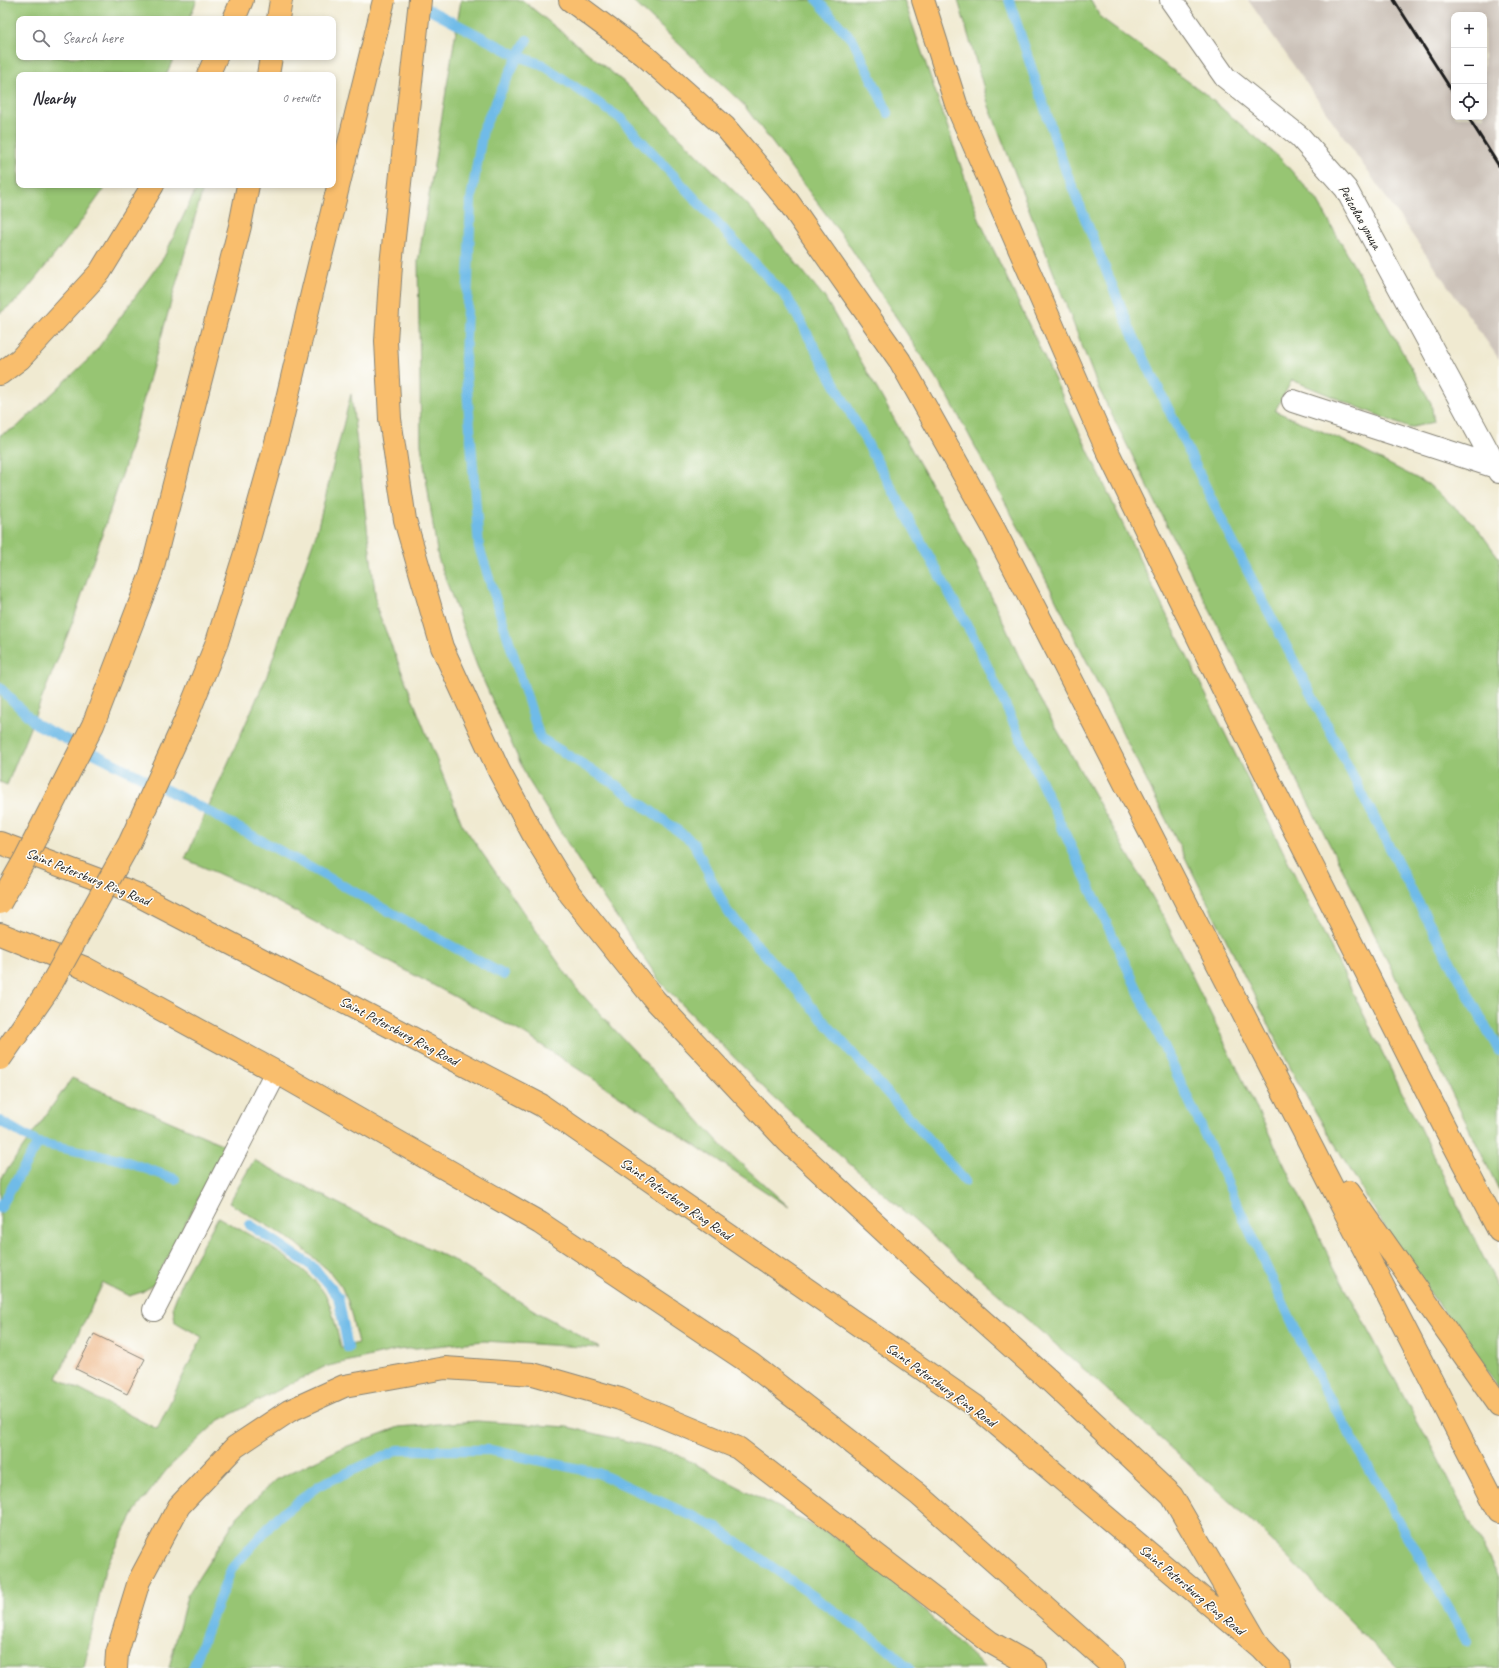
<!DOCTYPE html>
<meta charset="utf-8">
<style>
body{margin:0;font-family:Caveat,sans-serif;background:#f2f2f3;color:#2b2b33}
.controls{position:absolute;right:12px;top:12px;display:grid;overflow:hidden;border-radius:8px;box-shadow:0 2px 6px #0003}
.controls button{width:36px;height:36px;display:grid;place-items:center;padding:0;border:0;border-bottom:1px solid #e1e1e2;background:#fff;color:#2b2b33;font:20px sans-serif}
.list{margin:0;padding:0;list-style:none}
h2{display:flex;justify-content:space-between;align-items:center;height:52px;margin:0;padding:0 16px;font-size:17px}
h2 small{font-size:13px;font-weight:400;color:#7c7c81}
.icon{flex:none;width:22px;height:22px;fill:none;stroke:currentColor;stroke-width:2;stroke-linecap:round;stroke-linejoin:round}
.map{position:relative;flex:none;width:1499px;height:1668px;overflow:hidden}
.search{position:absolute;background:#fff;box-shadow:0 2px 6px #0003;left:16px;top:16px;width:320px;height:44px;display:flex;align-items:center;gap:10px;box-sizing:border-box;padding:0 14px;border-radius:8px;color:#7c7c81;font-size:15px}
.panel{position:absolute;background:#fff;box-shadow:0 2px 6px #0003;left:16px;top:72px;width:320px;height:116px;border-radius:8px}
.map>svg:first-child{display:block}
.industrial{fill:#ccc2b9;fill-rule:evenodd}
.green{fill:#97c573;stroke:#5a7048}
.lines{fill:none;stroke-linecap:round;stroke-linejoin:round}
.stream{stroke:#6fbbe8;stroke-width:10}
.building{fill:#edaf7c}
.minor-casing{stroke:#868376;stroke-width:24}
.major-casing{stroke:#868376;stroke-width:24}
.highway-casing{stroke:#868376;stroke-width:24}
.minor{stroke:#fff;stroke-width:22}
.major{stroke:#f9be6d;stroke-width:22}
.highway{stroke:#f9be6d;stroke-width:22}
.rail{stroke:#1c1c1c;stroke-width:3}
.highway-bridge-casing{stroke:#868376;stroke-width:24;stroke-linecap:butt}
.highway-bridge{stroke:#f9be6d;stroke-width:22}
.labels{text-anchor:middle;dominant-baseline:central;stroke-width:3;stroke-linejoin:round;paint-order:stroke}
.street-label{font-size:14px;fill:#1c1c1c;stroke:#fdfcf7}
</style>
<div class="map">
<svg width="1499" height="1668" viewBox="0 0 1499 1668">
<rect width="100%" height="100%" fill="#fdfcf7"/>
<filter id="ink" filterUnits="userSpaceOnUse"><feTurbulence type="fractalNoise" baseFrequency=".025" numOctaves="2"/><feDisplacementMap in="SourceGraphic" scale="8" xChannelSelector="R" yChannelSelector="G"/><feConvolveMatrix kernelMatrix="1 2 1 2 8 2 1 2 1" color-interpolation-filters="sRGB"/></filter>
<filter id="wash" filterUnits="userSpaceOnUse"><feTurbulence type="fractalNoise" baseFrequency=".012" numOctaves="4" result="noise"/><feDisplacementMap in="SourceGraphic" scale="16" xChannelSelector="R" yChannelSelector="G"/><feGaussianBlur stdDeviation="0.9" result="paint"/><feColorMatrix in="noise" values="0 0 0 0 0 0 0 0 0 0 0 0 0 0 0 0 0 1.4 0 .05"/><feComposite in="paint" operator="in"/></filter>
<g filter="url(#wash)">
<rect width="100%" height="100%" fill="#f0ead1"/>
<!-- industrial -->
<path class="industrial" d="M1248,0H1499V359ZM1454,15H1484V117H1454Z"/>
<!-- green -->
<path class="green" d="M0,0H197L189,19H19V57H174L166,75H19V185H107L76,228L20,298L0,313Z
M461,0H522L625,83L749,206L825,298L974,559L1034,689L1162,914L1335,1269L1438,1459L1499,1577V1668H1397L1254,1524L1094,1378L770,1094L661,983L580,863L527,778L477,666L438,558L421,445L418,262Z
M632,0H904L979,219L1143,567L1499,1289V1388L1398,1249L1297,1081L1035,558L949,398L847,242L743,104Z
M958,0H1091L1100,17L1204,93L1280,158L1317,200L1431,403L1434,422L1409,428L1292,380L1275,411L1342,440L1428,484L1475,525L1499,558V1190L1353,890L1195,581L1098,387L989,106Z
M198,185H204L124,469L73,621L7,785L0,782V435L17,427L93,355L164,257Z
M351,394L377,609L462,824L576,988L728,1152L789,1207L523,1033L251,888L185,859L266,678L316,534Z
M72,1078L226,1146L153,1285L142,1292L129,1296L103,1283L57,1378L157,1429L202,1337L175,1322L173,1306L182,1282L218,1217C250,1236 313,1266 328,1300C334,1315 337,1332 341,1348L358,1343L348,1302L341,1286L328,1270L295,1242L229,1203L254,1160L351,1210L453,1260L540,1314L571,1330L599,1348L484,1341L397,1350L324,1367L218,1421L168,1468L135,1511L105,1569L84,1668H0V1180Z
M477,1421L568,1427L672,1452L865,1553L985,1668H169L187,1596L237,1517L275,1480L340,1449L399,1427Z"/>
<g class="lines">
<!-- stream -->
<path class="stream" d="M817,0L854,42L888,113
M1009,0L1065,169L1129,327L1223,523L1413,893L1499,1051
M418,4L518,56L543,65L620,118L788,299L975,640L1317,1376L1467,1641
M527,40L518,56L483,129L471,199L465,361L479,547L540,738L613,783L693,842L727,911L965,1181
M0,688L36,724L208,811L504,975
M0,1121L38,1143L0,1208
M38,1143L119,1159L175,1179
M250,1225L312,1266L338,1296L348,1348
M193,1668L211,1619L232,1568L278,1517L320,1485L398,1450H490L598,1473L714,1526L884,1646L909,1668"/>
</g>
<g id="blocks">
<!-- building -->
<path class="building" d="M94,1334L145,1359L127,1394L76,1369Z"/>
</g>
</g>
<g filter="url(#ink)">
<use href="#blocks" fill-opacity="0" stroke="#868376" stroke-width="1"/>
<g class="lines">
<!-- minor casing -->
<g class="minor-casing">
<path id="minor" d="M1171,0L1225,77L1300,137L1346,189L1499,472
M1293,401L1499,468
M154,1310L276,1072"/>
</g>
<!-- major casing -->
<g class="major-casing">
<path id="major" d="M570,0L644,55L725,127L787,200L900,361L994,529L1042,622L1499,1512
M923,0L956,104L1107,450L1225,693L1445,1128L1499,1231
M1349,1192L1499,1405
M116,1668L117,1653L139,1581L179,1506L235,1447L289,1411L344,1386L445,1368L533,1374L620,1399L738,1448L990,1642L1036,1668"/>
</g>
<!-- highway casing -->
<g class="highway-casing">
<path id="highway" d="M420,0L391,265L386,341L390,419L405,520L442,647L499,771L533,834L570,894L655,1000L788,1142L919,1264L1050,1381L1172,1496L1260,1647
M234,19L242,0
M278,19L281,0
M208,75L216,57
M268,75L271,57
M0,374L20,359L100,272L153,185
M151,574L240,226L248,185
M0,843L134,893L541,1105L974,1405L1260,1647L1280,1668
M0,934L85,968L276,1072L540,1223L751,1364L918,1494L1114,1668"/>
</g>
<!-- minor -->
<use href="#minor" class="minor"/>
<!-- major -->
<use href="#major" class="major"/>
<!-- highway -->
<use href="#highway" class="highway"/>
<!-- rail -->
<path class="rail" d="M1394,0L1454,94
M1468,117L1499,166"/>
<!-- highway-bridge casing -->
<g class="highway-bridge-casing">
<path id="highway-bridge" d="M0,903L25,859L93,725L151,574
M0,1059L48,990L130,842L185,721L217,642L245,553L280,428L313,289L384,0"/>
</g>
<!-- highway-bridge -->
<use href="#highway-bridge" class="highway-bridge"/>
</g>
</g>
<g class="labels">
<!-- street labels -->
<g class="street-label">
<text transform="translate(1360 217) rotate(60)">Рейсовая улица</text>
<text transform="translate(88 877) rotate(22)">Saint Petersburg Ring Road</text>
<text transform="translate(399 1031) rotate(28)">Saint Petersburg Ring Road</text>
<text transform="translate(676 1199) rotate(35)">Saint Petersburg Ring Road</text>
<text transform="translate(941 1385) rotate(36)">Saint Petersburg Ring Road</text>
<text transform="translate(1192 1590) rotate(40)">Saint Petersburg Ring Road</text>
</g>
</g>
</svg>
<div class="controls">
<button>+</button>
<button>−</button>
<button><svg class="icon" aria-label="locate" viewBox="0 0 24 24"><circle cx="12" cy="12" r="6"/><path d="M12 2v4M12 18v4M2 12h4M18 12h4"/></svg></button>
</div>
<div class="search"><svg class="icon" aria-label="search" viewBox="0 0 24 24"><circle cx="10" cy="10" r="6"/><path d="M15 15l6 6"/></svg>Search here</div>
<section class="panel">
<h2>Nearby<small>0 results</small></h2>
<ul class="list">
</ul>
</section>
</div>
